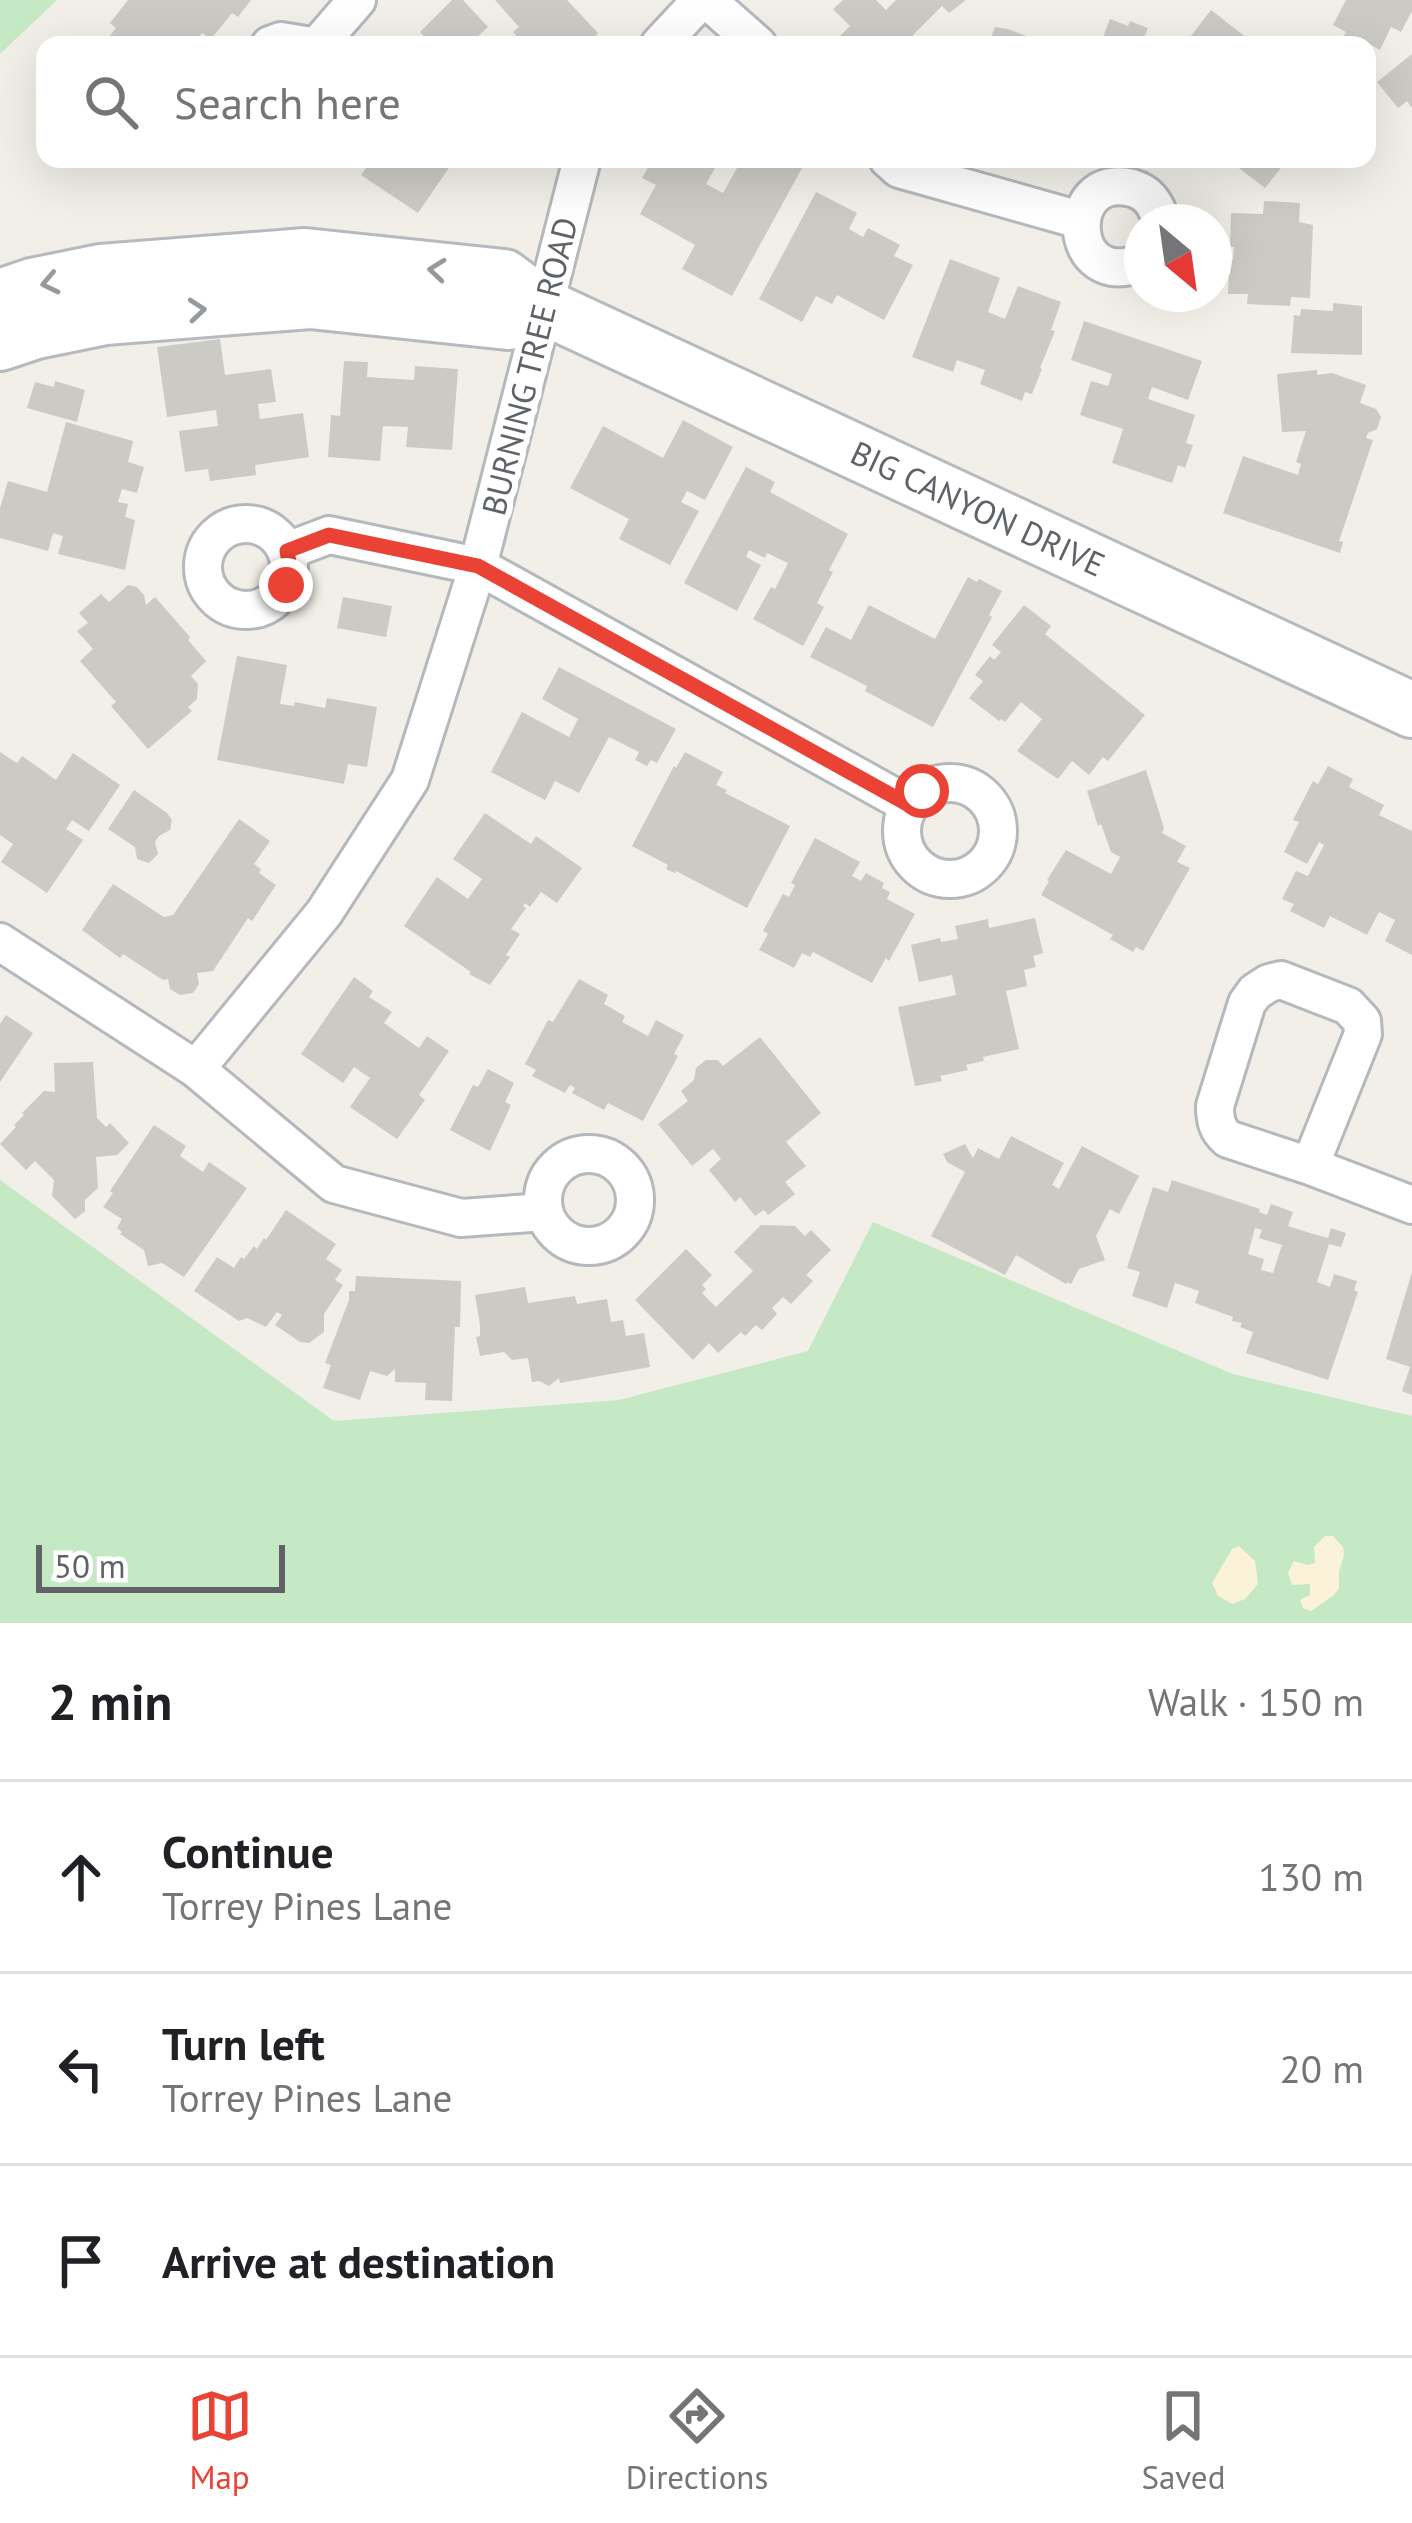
<!DOCTYPE html>
<meta charset="utf-8">
<style>
body{margin:0;font-family:"PT Sans",sans-serif;background:#f6f6f6;color:#202124}
.compass{position:absolute;left:1124px;top:204px;width:108px;height:108px;border-radius:50%;background:#fff;box-shadow:0 12px 48px #0002;rotate:151deg}
.scale{position:absolute;left:36px;bottom:30px;width:249px;box-sizing:border-box;padding-left:12px;border:6px solid #5f6368;border-top:0;font-size:33px;line-height:42px;white-space:nowrap;color:#5f6368;-webkit-text-stroke:9px #fff;paint-order:stroke}
.stop{position:absolute;width:36px;height:36px;margin:-27px;border:9px solid #ea4335;border-radius:50%;background:#fff}
.stop.end{background:#ea4335;border-color:#fff;box-shadow:0 3px 12px #0008}
.list{margin:0;padding:0;list-style:none}
h2{display:flex;justify-content:space-between;align-items:center;height:156px;margin:0;padding:0 48px;font-size:51px}
h2 small{font-size:39px;font-weight:400;color:#757577}
.list li{display:grid;grid-template-columns:78px 1fr auto;gap:36px;align-items:center;box-sizing:border-box;height:192px;padding:0 48px;border-top:3px solid #e0e0e0}
.list b{display:block;font-size:45px;white-space:nowrap}
.list p{margin:0;font-size:39px;white-space:nowrap;color:#757577}
.list em{font-size:39px;font-style:normal;color:#757577}
.icon{flex:none;width:66px;height:66px;fill:none;stroke:currentColor;stroke-width:2;stroke-linecap:round;stroke-linejoin:round}
.map{position:relative;flex:none;width:1412px;height:1623px;overflow:hidden}
.search{position:absolute;background:#fff;box-shadow:0 12px 48px #0002;left:36px;right:36px;top:36px;height:132px;display:flex;align-items:center;gap:30px;box-sizing:border-box;padding:0 42px;border-radius:24px;color:#757577;font-size:45px}
.sheet{height:732px;background:#fff}
nav{display:flex;justify-content:space-around;align-items:center;box-sizing:border-box;height:168px;border-top:3px solid #e0e0e0;background:#fff;font-size:33px;color:#757577}
nav a{display:grid;justify-items:center;gap:6px}
nav .on{color:#ea4335}
.map>svg:first-child{display:block}
.green{fill:#c5e8c5}
.sand{fill:#fbf3d9}
.building{fill:#cccac5;fill-rule:evenodd}
.lines{fill:none;stroke-linecap:round;stroke-linejoin:round}
.street-casing{stroke:#b5b8bc;stroke-width:42}
.secondary-casing{stroke:#b6babf;stroke-width:60}
.street{stroke:#fff;stroke-width:36}
.secondary{stroke:#fff;stroke-width:54}
.oneway{stroke:#979a9d}
.route{stroke:#ea4335;stroke-width:15}
.labels{text-anchor:middle;dominant-baseline:central;stroke-width:12;stroke-linejoin:round;paint-order:stroke}
.street-label{font-size:33px;fill:#5f6368;stroke:#fff}
</style>
<div class="map">
<svg width="1412" height="1623" viewBox="0 0 1412 1623">
<rect width="100%" height="100%" fill="#f1efe8"/>
<!-- green -->
<path class="green" d="M0,0H57L0,54Z
M0,1180L334,1421L619,1400L808,1351L873,1222L1233,1374L1412,1416V1623H0Z"/>
<!-- sand -->
<path class="sand" d="M1325,1536H1333L1343,1547L1344,1555L1339,1572V1588L1334,1595L1311,1611L1303,1608L1300,1600L1310,1595V1584L1292,1585L1288,1573L1294,1561L1307,1565L1315,1563L1314,1547Z
M1239,1546L1255,1561L1258,1584L1245,1599L1232,1604L1218,1596L1212,1583L1232,1549Z"/>
<!-- building -->
<path class="building" d="M128,0H251L238,17L232,13L211,39L202,33L193,45H103L116,28L110,23Z
M452,0H463L488,27L468,45H432L420,32Z
M495,0H567L598,33L585,45H515L520,40L513,32L519,27Z
M843,0H876L886,10L896,0H966L949,13L942,6L913,35L923,45H847L839,37L850,26L833,9Z
M1346,0H1412V11L1401,32L1391,27L1380,50L1364,41L1361,45H1350L1341,41L1346,32L1333,25Z
M1211,10L1256,45H1184Z
M1110,19L1128,26L1130,21L1148,28L1141,45H1100Z
M995,27L1008,29L1050,45H988Z
M1412,54V108L1407,101L1398,108L1377,82Z
M372,159H455L418,213L361,175Z
M653,159H720L706,184L723,193L742,159H786L802,168L732,296L682,269L695,245L640,214L656,185L642,178Z
M1218,159H1288L1265,188L1231,162L1228,167Z
M816,192L857,213L849,229L863,237L868,228L900,245L894,256L913,265L884,320L837,295L832,304L816,296L802,322L759,299Z
M1264,201L1300,203L1299,222L1313,225L1310,298L1291,297L1290,306L1247,304L1248,294H1228L1229,261L1233,260L1234,247H1230L1231,213L1263,214Z
M950,259L1000,278L988,312L1005,319L1018,286L1061,302L1051,330L1055,331L1040,368L1042,369L1032,394L1025,392L1022,401L980,384L985,370L957,360L953,372L912,357Z
M1333,303L1362,306V355L1291,353L1294,315L1300,316L1301,309L1333,311Z
M1084,321L1202,361L1188,400L1152,387L1148,399L1195,415L1186,443L1193,445L1185,468L1178,465L1172,483L1112,463L1123,429L1080,415L1091,381L1108,386L1112,374L1071,360Z
M220,339L225,375L271,369L276,402L258,404L260,419L303,413L309,457L255,465L256,475L210,481L208,469L185,472L179,431L218,426L216,410L167,417L157,347Z
M344,361L368,362L367,377L414,380L415,366L458,369L452,450L406,447L408,427L383,426L380,461L328,457L331,415L340,416Z
M1317,370V375L1332,373L1366,385L1360,403L1376,409L1381,417L1377,429L1368,433L1366,438L1373,440L1339,541L1343,542L1340,553L1223,513L1243,456L1298,475L1301,464L1296,462L1306,431L1282,432L1277,374Z
M55,381L85,390L77,422L27,408L35,382L54,387Z
M683,420L733,447L705,500L687,491L681,502L699,511L670,565L619,539L629,519L570,488L603,426L663,458Z
M66,422L133,441L128,462L144,467L137,493L122,489L118,502L128,504L125,517L135,520L125,570L58,554L63,536L53,533L48,551L0,538V508L8,481L47,492Z
M746,467L775,482L770,492L848,534L829,570L833,572L817,603L824,607L803,646L753,619L771,587L775,589L788,563L767,553L765,558L749,550L746,557L761,565L737,611L684,583Z
M968,577L977,582L979,579L1002,591L989,615L992,617L933,727L865,691L867,686L810,657L826,627L851,640L869,605L935,639Z
M128,585L137,587L144,595L146,605L155,597L190,637L188,640L206,661L191,676L198,684L197,699L188,707L192,711L148,749L111,706L116,702L80,661L93,649L77,631L88,623L79,613L101,594L109,602Z
M343,597L392,606L386,637L337,628Z
M1024,605L1051,626L1045,634L1145,715L1108,761L1103,757L1089,775L1072,761L1058,779L1017,751L1042,719L1021,702L1005,722L1001,719L999,721L969,698L983,681L975,675L990,656L994,660L1001,652L992,645Z
M237,656L287,665L280,704L294,706L295,702L325,708L327,698L377,707L367,767L348,764L344,784L217,760Z
M559,667L676,729L657,763L651,760L647,766L635,760L639,752L609,737L579,793L555,781L545,800L491,772L522,712L569,737L578,719L542,699Z
M0,752L17,763L22,756L56,780L73,753L120,785L89,831L72,820L66,829L83,840L47,893L1,862L13,844L0,835Z
M685,752L723,772L716,785L727,790L725,793L790,826L747,908L676,871L675,873L666,869L668,865L632,846L674,766L676,768Z
M1328,766L1353,779L1349,787L1384,805L1379,815L1412,831V955L1385,941L1395,920L1379,912L1367,935L1330,916L1324,928L1290,911L1294,904L1282,899L1296,871L1308,876L1324,845L1319,842L1307,864L1284,852L1299,822L1293,820L1313,781L1318,784Z
M1146,770L1164,828L1162,833L1186,846L1177,862L1190,868L1143,951L1136,947L1133,952L1110,939L1113,935L1041,895L1049,881L1047,880L1066,850L1111,874L1120,857L1111,852L1101,824L1098,826L1087,791Z
M134,790L167,813L172,820L170,830L159,836L155,842L158,854L149,863L137,859L135,847L108,829Z
M485,813L531,844L536,836L582,868L557,903L541,892L530,907L525,903L523,906L526,908L511,929L520,934L506,955L510,957L490,985L469,974L471,972L404,926L437,877L468,899L482,879L453,859Z
M239,819L270,841L254,864L261,869L259,873L276,885L252,921L248,918L213,971L197,973L199,984L193,993L180,995L170,989L168,979L163,980L123,954L120,958L82,930L113,884L164,917L173,915Z
M815,838L860,862L852,876L861,881L866,873L884,883L882,888L890,892L887,899L915,914L889,961L886,958L872,983L813,952L810,957L802,953L794,968L759,950L768,934L763,931L783,894L789,897L795,885L791,883Z
M1035,918L1043,953L1033,956L1036,967L1024,970L1027,986L1006,991L1019,1049L983,1057L984,1061L966,1065L968,1070L940,1076L942,1081L915,1086L898,1007L956,995L952,975L919,982L911,945L940,938L941,942L958,939L955,926L988,919L989,928Z
M354,977L373,991L369,997L392,1012L384,1023L419,1048L427,1036L449,1051L419,1095L425,1100L397,1139L350,1107L370,1078L354,1067L343,1083L301,1054Z
M579,979L608,995L604,1004L625,1016L622,1022L648,1036L656,1020L684,1035L674,1054L678,1056L643,1121L608,1103L604,1110L572,1093L575,1088L570,1085L565,1093L532,1076L536,1070L525,1064L548,1020L553,1022Z
M6,1015L33,1033L0,1082V1024Z
M760,1037L821,1113L786,1142L806,1166L785,1182L795,1194L768,1215L764,1210L755,1216L740,1197L735,1202L709,1170L721,1159L713,1149L692,1166L658,1124L688,1101L681,1091L694,1080L696,1068L706,1060H718L723,1066Z
M93,1062L97,1118L106,1127L110,1123L129,1143L117,1155L96,1157L98,1188L85,1200V1211L75,1219L52,1196L54,1180L35,1161L26,1170L0,1144L16,1127L14,1125L24,1115L22,1113L44,1091L55,1092L54,1063Z
M488,1069L514,1083L505,1102L511,1105L490,1151L450,1130L473,1085L478,1087Z
M154,1125L186,1146L180,1156L203,1172L209,1162L247,1188L184,1277L162,1263L148,1266L144,1250L120,1234L122,1232L117,1228L122,1219L103,1207L113,1193L110,1191Z
M1011,1136L1064,1163L1052,1185L1059,1189L1082,1146L1139,1176L1119,1214L1110,1209L1096,1236L1105,1260L1079,1269L1071,1284L1067,1282L1066,1284L1016,1255L1005,1275L931,1236L965,1172L947,1162L943,1154L965,1144L973,1158L978,1148L999,1159Z
M1172,1180L1260,1209L1259,1212L1267,1215L1271,1204L1293,1212L1288,1226L1310,1233L1328,1238L1331,1228L1346,1233L1341,1247L1329,1244L1317,1282L1330,1287L1334,1274L1357,1281L1354,1290L1358,1292L1328,1380L1246,1353L1253,1332L1240,1327L1242,1323L1232,1321L1233,1317L1195,1303L1199,1291L1175,1283L1167,1308L1132,1296L1140,1272L1127,1268L1153,1187L1168,1192ZM1255,1228L1262,1230L1259,1238L1282,1245L1273,1273L1261,1270L1264,1259L1248,1254Z
M286,1210L336,1244L326,1259L342,1270L335,1280L343,1285L324,1314V1332L309,1343L300,1342L275,1325L282,1315L277,1312L266,1327L247,1318L239,1321L194,1291L217,1257L234,1268L241,1257L244,1259L254,1246L257,1249L264,1238L266,1240Z
M761,1225L795,1226L805,1236L811,1230L831,1250L806,1275L813,1281L791,1304L783,1297L772,1308L777,1314L762,1330L756,1325L745,1336L741,1332L718,1353L709,1343L693,1360L635,1300L686,1249L712,1275L702,1285L706,1289L702,1293L716,1307L753,1271L734,1252Z
M1412,1272V1395L1402,1391L1410,1367L1386,1359Z
M356,1276L461,1281L460,1327H455L452,1401L425,1400L426,1383L395,1382V1369L387,1376L370,1371L360,1400L323,1388L331,1365L325,1363L349,1300V1291H355Z
M525,1287L528,1303L575,1296L577,1304L607,1299L611,1322L623,1320L626,1336L644,1333L650,1367L560,1383L559,1378L549,1386L539,1381L532,1382L528,1358L512,1360L504,1352L480,1356L476,1337L480,1336V1325L475,1295Z"/>
<g class="lines">
<!-- street casing -->
<g class="street-casing">
<path id="street" d="M707,0L758,45
M270,45L281,41L305,45
M318,45L357,0
M659,45L701,0
M888,159L899,169L1080,220
M1142,262C1066,294 1061,170 1132,188C1150,193 1157,206 1161,222
M203 567a43 43 0 1 1 86 0a43 43 0 1 1-86 0Z
M287,551L329,535L478,566L909,805
M902 831a48 48 0 1 1 96 0a48 48 0 1 1-96 0Z
M0,942L196,1069L334,1184L461,1218L544,1212
M196,1069L324,913L410,780L478,566L582,159
M543 1200a46 46 0 1 1 92 0a46 46 0 1 1-92 0Z
M1310,1166L1363,1034L1362,1021L1348,1006L1281,980L1269,983L1255,992L1247,1003L1215,1106C1215,1120 1217,1130 1228,1139L1310,1166L1412,1205"/>
</g>
<!-- secondary casing -->
<g class="secondary-casing">
<path id="secondary" d="M0,297L32,286L101,272L305,256L504,277L544,307L1412,710
M0,343L36,331L105,317L310,301L508,322L544,307"/>
</g>
<!-- street -->
<use href="#street" class="street"/>
<!-- secondary -->
<use href="#secondary" class="secondary"/>
</g>
<!-- one-way arrows -->
<defs><path id="oneway-chevron" d="M-2-3.5L2.5 0L-2 3.5" fill="none" stroke-width="1.6" stroke-linecap="round" stroke-linejoin="round" transform="scale(3)"/></defs>
<g class="oneway">
<use href="#oneway-chevron" transform="translate(437 270) rotate(-174)"/>
<use href="#oneway-chevron" transform="translate(50 283) rotate(168)"/>
<use href="#oneway-chevron" transform="translate(197 310) rotate(-5)"/>
</g>
<g class="lines">
<!-- route -->
<path class="route" d="M286,585L290,568L287,551L329,535L478,566L909,805L922,791"/>
</g>
<g class="labels">
<!-- street labels -->
<g class="street-label">
<text transform="translate(529 366) rotate(-76)">BURNING TREE ROAD</text>
<text transform="translate(978 508) rotate(25)">BIG CANYON DRIVE</text>
</g>
</g>
</svg>
<svg class="compass" viewBox="-18 -18 36 36"><path d="M0-13l5 13h-10z" fill="#e53935"/><path d="M0 13l5-13h-10z" fill="#757577"/></svg>
<div class="scale">50 m</div>
<div class="stop" style="left:922px;top:791px"></div>
<div class="stop end" style="left:286px;top:585px"></div>
<div class="search"><svg class="icon" aria-label="search" viewBox="0 0 24 24"><circle cx="10" cy="10" r="6"/><path d="M15 15l6 6"/></svg>Search here</div>
</div>
<section class="sheet">
<h2>2 min<small>Walk · 150 m</small></h2>
<ul class="list">
<li><svg class="icon" aria-label="ahead" viewBox="0 0 24 24"><path d="M12 20V5M6 11l6-6 6 6"/></svg><div><b>Continue</b><p>Torrey Pines Lane</p></div><em>130 m</em></li>
<li><svg class="icon" aria-label="left" viewBox="0 0 24 24"><path d="M17 20v-9H6M10 6l-5 5 5 5"/></svg><div><b>Turn left</b><p>Torrey Pines Lane</p></div><em>20 m</em></li>
<li><svg class="icon" aria-label="arrive" viewBox="0 0 24 24"><path d="M6 21V4h12l-3 4 3 4H6"/></svg><div><b>Arrive at destination</b></div></li>
</ul>
</section>
<nav>
<a class="on"><svg class="icon" aria-label="map" viewBox="0 0 24 24"><path d="M3 6l6-2 6 2 6-2v14l-6 2-6-2-6 2zM9 4v14M15 6v14"/></svg>Map</a>
<a><svg class="icon" aria-label="directions" viewBox="0 0 24 24"><path d="M12 3l9 9-9 9-9-9zM9 14v-3h6M13 9l2 2-2 2"/></svg>Directions</a>
<a><svg class="icon" aria-label="saved" viewBox="0 0 24 24"><path d="M7 4h10v16l-5-4-5 4z"/></svg>Saved</a>
</nav>
